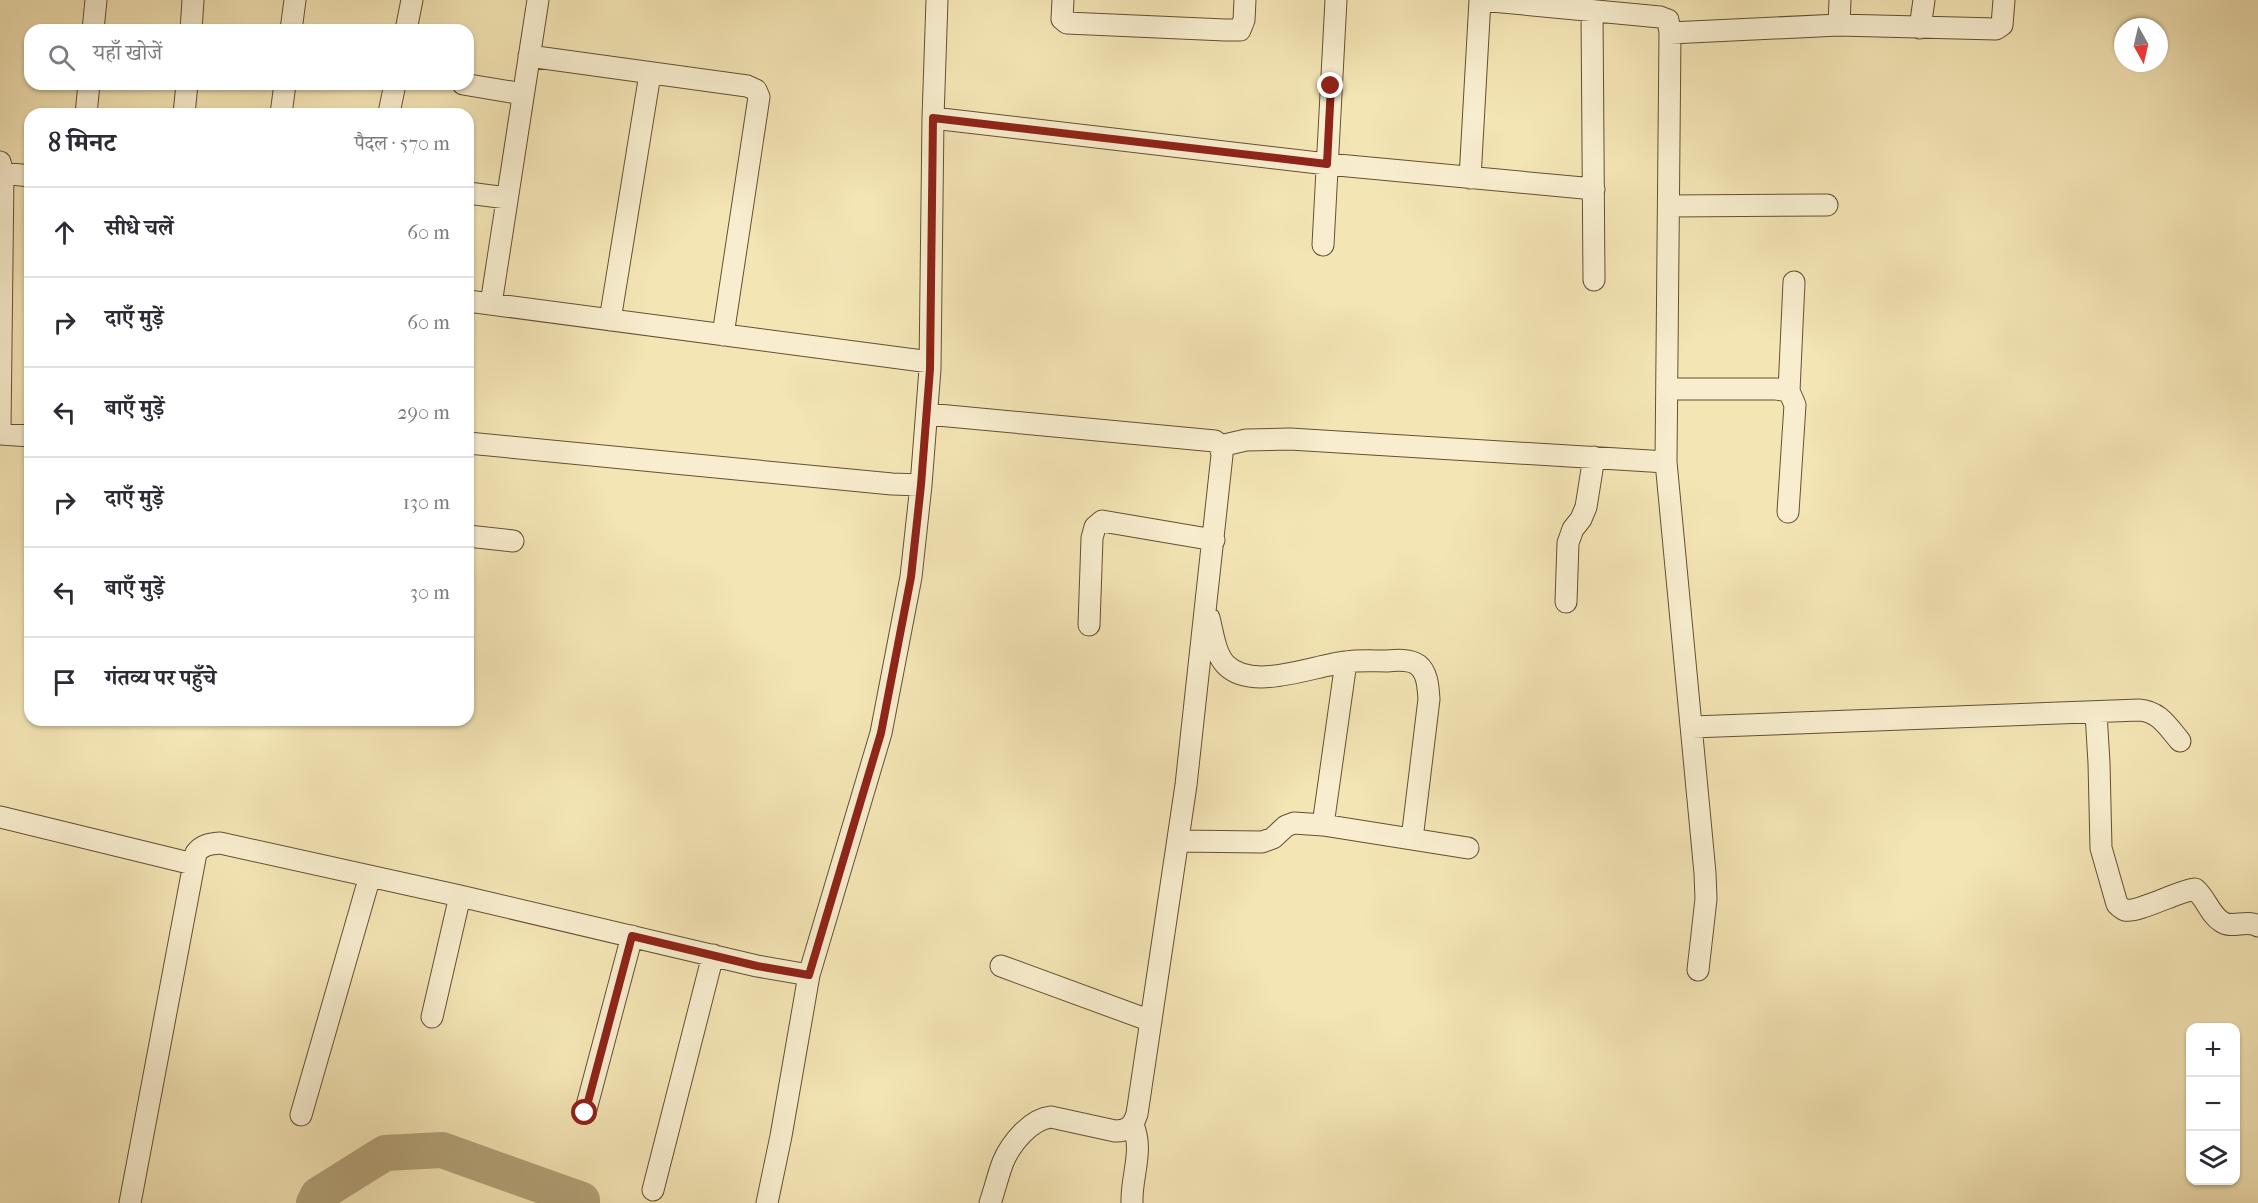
<!DOCTYPE html>
<html lang="hi">
<meta charset="utf-8">
<style>
body{margin:0;font-family:"IM FELL French Canon","Noto Serif Devanagari",serif;background:#f2f2f3;color:#2b2b33}
.controls{position:absolute;right:18px;bottom:18px;display:grid;overflow:hidden;border-radius:12px;box-shadow:0 2px 4px #0004}
.controls button{width:54px;height:54px;display:grid;place-items:center;padding:0;border:0;border-bottom:2px solid #e1e1e2;background:#fff;color:#2b2b33;font:30px sans-serif}
.compass{position:absolute;left:2114px;top:18px;width:54px;height:54px;border-radius:50%;background:#fff;box-shadow:0 2px 4px #0004;rotate:172deg}
.stop{position:absolute;width:18px;height:18px;margin:-14px;border:4px solid #8f2418;border-radius:50%;background:#fff}
.stop.end{background:#8f2418;border-color:#fff;box-shadow:0 2px 6px #0008}
.list{margin:0;padding:0;list-style:none}
h2{display:flex;justify-content:space-between;align-items:center;height:78px;margin:0;padding:0 24px;font-size:26px}
h2 small{font-size:20px;font-weight:400;color:#7c7c81}
.list li{display:grid;grid-template-columns:39px 1fr auto;gap:18px;align-items:center;box-sizing:border-box;height:90px;padding:0 24px;border-top:2px solid #e1e1e2}
.list b{display:block;font-size:22px;white-space:nowrap}
.list em{font-size:20px;font-style:normal;color:#7c7c81}
.icon{flex:none;width:33px;height:33px;fill:none;stroke:currentColor;stroke-width:2;stroke-linecap:round;stroke-linejoin:round}
.map{position:relative;flex:none;width:2258px;height:1203px;overflow:hidden}
.search{position:absolute;background:#fff;box-shadow:0 2px 4px #0004;left:24px;top:24px;width:450px;height:66px;display:flex;align-items:center;gap:15px;box-sizing:border-box;padding:0 21px;border-radius:18px;color:#7c7c81;font-size:22px}
.panel{position:absolute;background:#fff;box-shadow:0 2px 4px #0004;left:24px;top:108px;width:450px;height:618px;border-radius:18px}
.map>svg:first-child{display:block}
.lines{fill:none;stroke-linecap:round;stroke-linejoin:round}
.river{stroke:#b3a278;stroke-width:36}
.minor-casing{stroke:#645030;stroke-width:23}
.minor{stroke:#f8eecf;stroke-width:21}
.route{stroke:#8f2418;stroke-width:8}
</style>
<div class="map">
<svg width="2258" height="1203" viewBox="0 0 2258 1203">
<rect width="100%" height="100%" fill="#f4e5b5"/>
<filter id="stains"><feTurbulence type="fractalNoise" baseFrequency=".00333" numOctaves="4"/><feColorMatrix values="0 0 0 0 .2 0 0 0 0 .09 0 0 0 0 .02 0 0 0 .5 -.17"/></filter>
<radialGradient id="worn" r=".72"><stop offset=".6" stop-color="#630" stop-opacity="0"/><stop offset="1" stop-color="#630" stop-opacity=".3"/></radialGradient>
<g class="lines">
<!-- river -->
<path class="river" d="M314,1203L318,1195L385,1153L442,1150L582,1200V1203"/>
<!-- minor casing -->
<g class="minor-casing">
<path id="minor" d="M1063,0L1062,19L1067,23L1225,30H1240L1244,20L1245,0
M1481,0L1660,17L1668,20L1670,33L1666,462L1705,873L1706,899L1698,970
M1592,11L1594,280
M1839,25L1840,0
M1920,28L1924,0
M93,30L96,0
M191,30L193,0
M291,30L295,0
M406,30L412,0
M1670,33L1839,25L1996,29L2002,25L2004,0
M529,56L747,86L756,90L759,97L723,335
M463,84L523,94
M389,113L395,84
M86,114L89,84
M184,114L187,84
M281,114L285,84
M933,118L1327,164L1594,189
M0,162L3,173L0,430
M3,173L30,176
M1470,178L1480,0
M468,193L507,198
M1669,206L1827,205
M1323,245L1336,0
M468,301L930,362
M491,304L538,0
M610,320L650,74
M1667,389H1776L1789,391L1795,405L1788,512
M1789,391L1794,282
M927,414L1215,441L1220,446L1222,455L1186,785L1137,1114C1133,1126 1128,1131 1115,1131L1051,1117C1031,1119 1011,1143 1003,1162C998,1175 995,1189 990,1203
M0,434L30,436
M468,443L892,484L921,485
M1220,446L1246,440L1290,439L1666,462
M468,536L513,541
M1566,602L1568,543L1573,529L1581,519L1586,507L1594,457
M1209,618C1213,633 1215,654 1226,665C1253,692 1314,665 1346,662C1359,660 1373,661 1387,661C1397,660 1410,659 1418,665C1428,673 1428,688 1429,699L1412,839
M1089,625L1092,538L1095,527L1102,521L1214,540
M2096,713L2099,763L2101,848L2117,904C2119,906 2122,909 2125,910C2138,913 2178,891 2195,889C2206,898 2210,915 2222,922C2233,929 2246,919 2258,926
M1692,727L2139,710C2159,711 2168,727 2180,741
M0,817L193,864
M1323,825L1346,662
M1178,841L1262,842L1273,838L1286,826L1294,823L1323,825L1468,848
M1001,966L1151,1021
M432,1017L460,896
M585,1113L632,936
M301,1115L370,876
M653,1190L713,955
M130,1203L196,853C202,845 209,844 220,843L460,896L757,966L809,975
M767,1203L781,1136L809,975L881,733L911,577L921,485L930,369L933,118L937,0
M1132,1203C1131,1176 1144,1151 1133,1125"/>
</g>
<!-- minor -->
<use href="#minor" class="minor"/>
</g>
<g class="lines">
<!-- route -->
<path class="route" d="M585,1113L632,936L757,966L809,975L881,733L911,577L921,485L930,369L933,118L1327,164L1331,86"/>
</g>
<rect width="100%" height="100%" filter="url(#stains)"/>
<rect width="100%" height="100%" fill="url(#worn)"/>
</svg>
<div class="controls">
<button>+</button>
<button>−</button>
<button><svg class="icon" aria-label="layers" viewBox="0 0 24 24"><path d="M12 4l9 5-9 5-9-5zM3 14l9 5 9-5"/></svg></button>
</div>
<svg class="compass" viewBox="-18 -18 36 36"><path d="M0-13l5 13h-10z" fill="#e53935"/><path d="M0 13l5-13h-10z" fill="#7c7c81"/></svg>
<div class="stop" style="left:585px;top:1113px"></div>
<div class="stop end" style="left:1331px;top:86px"></div>
<div class="search"><svg class="icon" aria-label="search" viewBox="0 0 24 24"><circle cx="10" cy="10" r="6"/><path d="M15 15l6 6"/></svg>यहाँ खोजें</div>
<section class="panel">
<h2>8 मिनट<small>पैदल · 570 m</small></h2>
<ul class="list">
<li><svg class="icon" aria-label="ahead" viewBox="0 0 24 24"><path d="M12 20V5M6 11l6-6 6 6"/></svg><div><b>सीधे चलें</b></div><em>60 m</em></li>
<li><svg class="icon" aria-label="right" viewBox="0 0 24 24"><path d="M7 20v-9h11M14 6l5 5-5 5"/></svg><div><b>दाएँ मुड़ें</b></div><em>60 m</em></li>
<li><svg class="icon" aria-label="left" viewBox="0 0 24 24"><path d="M17 20v-9H6M10 6l-5 5 5 5"/></svg><div><b>बाएँ मुड़ें</b></div><em>290 m</em></li>
<li><svg class="icon" aria-label="right" viewBox="0 0 24 24"><path d="M7 20v-9h11M14 6l5 5-5 5"/></svg><div><b>दाएँ मुड़ें</b></div><em>130 m</em></li>
<li><svg class="icon" aria-label="left" viewBox="0 0 24 24"><path d="M17 20v-9H6M10 6l-5 5 5 5"/></svg><div><b>बाएँ मुड़ें</b></div><em>30 m</em></li>
<li><svg class="icon" aria-label="arrive" viewBox="0 0 24 24"><path d="M6 21V4h12l-3 4 3 4H6"/></svg><div><b>गंतव्य पर पहुँचे</b></div></li>
</ul>
</section>
</div>
